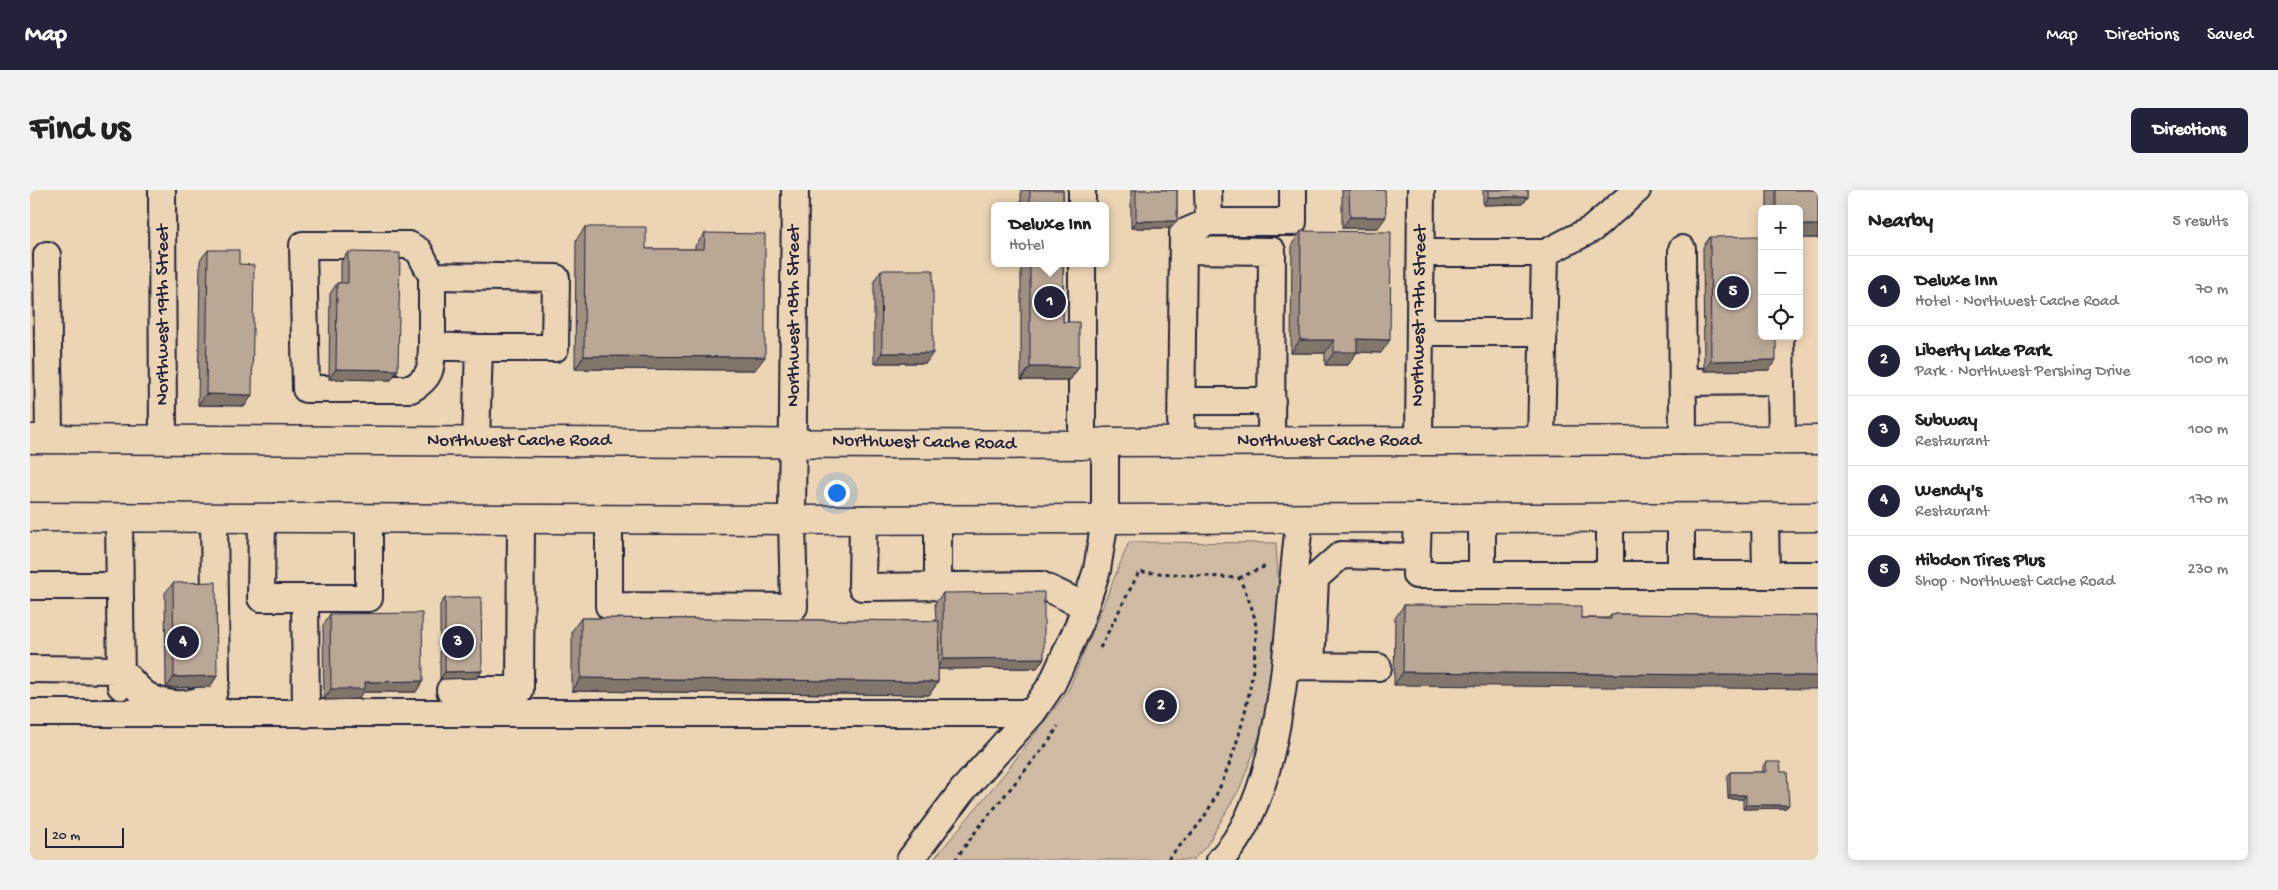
<!DOCTYPE html>
<meta charset="utf-8">
<style>
body{margin:0;font-family:"Gochi Hand",sans-serif;background:#f2f2f2;color:#222}
.controls{position:absolute;right:15px;top:15px;display:grid;overflow:hidden;border-radius:8px;box-shadow:0 2px 12px #0003}
.controls button{width:45px;height:45px;display:grid;place-items:center;padding:0;border:0;border-bottom:1px solid #e0e0e0;background:#fff;color:#222;font:25px sans-serif}
.scale{position:absolute;left:15px;bottom:12px;width:79px;box-sizing:border-box;padding-left:5px;border:2px solid #22223b;border-top:0;font-size:14px;line-height:18px;white-space:nowrap;color:#22223b;-webkit-text-stroke:4px #ecd5b5;paint-order:stroke}
.you{position:absolute;left:806px;top:302px;width:18px;height:18px;margin:-12px;border:4px solid #fff;border-radius:50%;background:#1a73e8;box-shadow:0 0 0 8px #1a73e833}
.badge{display:grid;place-items:center;width:32px;height:32px;border-radius:50%;background:#22223b;color:#fff;font-size:16px;font-weight:700}
.pin{position:absolute;translate:-50% -50%;border:2px solid #fff;box-shadow:0 1px 5px #0006}
.popup{position:absolute;left:961px;top:12px;width:118px;height:65px;box-sizing:border-box;display:grid;place-content:center;border-radius:8px;background:#fff;filter:drop-shadow(0 1px 4px #0005);font-size:16px;white-space:nowrap;color:#767676}
.popup b{font-size:19px;color:#222}
.popup::after{content:'';position:absolute;left:50%;top:100%;margin-left:-10px;border:10px solid transparent;border-top-color:#fff}
.list{margin:0;padding:0;list-style:none}
h2{display:flex;justify-content:space-between;align-items:center;height:65px;margin:0;padding:0 20px;font-size:21px}
h2 small{font-size:16px;font-weight:400;color:#767676}
.list li{display:grid;grid-template-columns:32px 1fr auto;gap:15px;align-items:center;box-sizing:border-box;height:70px;padding:0 20px;border-top:1px solid #e0e0e0}
.list b{display:block;font-size:19px;white-space:nowrap}
.list p{margin:0;font-size:16px;white-space:nowrap;color:#767676}
.list em{font-size:16px;font-style:normal;color:#767676}
.icon{flex:none;width:28px;height:28px;fill:none;stroke:currentColor;stroke-width:2;stroke-linecap:round;stroke-linejoin:round}
.map{position:relative;flex:none;width:1788px;height:670px;overflow:hidden;border-radius:8px}
header{display:flex;align-items:center;gap:30px;box-sizing:border-box;height:70px;padding:0 25px;background:#22223b;color:#fff}
header strong{font-size:24px}
nav{display:flex;gap:28px;margin-inline-start:auto;font-size:18px}
.intro{display:flex;align-items:center;justify-content:space-between;box-sizing:border-box;height:120px;padding:0 30px}
h1{margin:0;font-size:35px}
.button{padding:12px 22px;border-radius:8px;background:#22223b;color:#fff;font-size:18px;font-weight:700}
main{display:flex;gap:30px;padding:0 30px}
aside{flex:1;background:#fff;border-radius:8px;box-shadow:0 2px 12px #0003}
.map>svg:first-child{display:block}
.green{fill:#cfbba4;stroke:#786e70}
.lines{fill:none;stroke-linecap:round;stroke-linejoin:round}
.minor-casing{stroke:#22223b;stroke-width:30}
.major-casing{stroke:#22223b;stroke-width:31}
.path{stroke:#22223b;stroke-width:3;stroke-dasharray:4 4;stroke-linecap:butt}
.minor{stroke:#ecd5b5;stroke-width:26}
.major{stroke:#ecd5b5;stroke-width:28}
.wall{fill:#a09082;stroke:#22223b}
.shaded-wall{fill:#82766a;stroke:#22223b}
.building{fill:#baa897;stroke:#22223b}
.labels{text-anchor:middle;dominant-baseline:central;stroke-width:4;stroke-linejoin:round;paint-order:stroke}
.street-label{font-size:19px;fill:#22223b;stroke:#ecd5b5}
</style>
<header>
<strong>Map</strong>
<nav><a>Map</a><a>Directions</a><a>Saved</a></nav>
</header>
<div class="intro"><h1>Find us</h1><a class="button">Directions</a></div>
<main>
<div class="map">
<svg width="1788" height="670" viewBox="0 0 1788 670">
<rect width="100%" height="100%" fill="#ecd5b5"/>
<filter id="ink" filterUnits="userSpaceOnUse"><feTurbulence type="fractalNoise" baseFrequency=".02" numOctaves="2"/><feDisplacementMap in="SourceGraphic" scale="10" xChannelSelector="R" yChannelSelector="G"/><feConvolveMatrix kernelMatrix="1 2 1 2 8 2 1 2 1" color-interpolation-filters="sRGB"/></filter>
<g filter="url(#ink)">
<!-- green -->
<path class="green" d="M1099,352L1246,353L1250,420L1235,532L1210,598L1177,655L1163,670H903L975,583L1038,501Z"/>
<g class="lines">
<!-- minor casing -->
<g class="minor-casing">
<path id="minor" d="M132,0L133,250
M1052,0V16
M1178,0L1179,32H1263V0
M1652,59L1653,251
M1153,60L1242,61L1241,252
M1391,63H1515L1511,251
M1515,63L1562,39L1607,0
M17,65L19,249
M1052,73V255
M402,86L389,61L379,55H273L276,199H381C402,187 401,178 402,156
M1390,142H1513
M1750,146L1752,250
M1653,192L1751,191
M1152,211H1242
M446,251L449,158H525L526,88L402,86V156L449,158
M1389,251L1391,0
M1151,252L1153,43L1179,32
M89,327L91,496
M1388,327L1386,385H1788
M1580,327V385
M1651,327V385
M1735,327L1736,385
M232,328L231,408H275
M579,329V416L764,417L762,330L765,0
M833,329L832,397L1011,395L1055,416
M908,329V397
M1452,385V328
M0,396H90
M1263,476L1348,477
M1281,476L1285,388L1311,365L1387,367
M0,479L91,480C99,488 107,499 116,505C137,518 163,517 183,504L186,491L184,328
M420,500H490L491,329
M0,523H1002
M276,524L275,408H339V329
M880,670L932,601L1002,523L1022,494L1048,437L1067,380L1075,329V252
M1190,670C1260,598 1256,424 1270,328"/>
</g>
<!-- major casing -->
<g class="major-casing">
<path id="major" d="M0,249L1052,255L1075,252L1788,250
M0,327L762,330L1788,327"/>
</g>
<!-- path -->
<path class="path" d="M1209,388L1238,375
M1070,458L1109,382L1209,388C1216,402 1225,422 1226,438C1226,495 1204,582 1172,630C1162,644 1148,657 1137,670
M925,670L949,637L1020,550L1028,536"/>
<!-- minor -->
<use href="#minor" class="minor"/>
<!-- major -->
<use href="#major" class="major"/>
</g>
<!-- wall -->
<path class="wall" d="M991,0H1033V16H991Z
M1101,0H1147V31L1141,38H1101Z
M1312,0H1355L1348,38H1312Z
M1453,0H1498V7L1493,14L1453,15Z
M1737,0H1788V48H1769V19H1737Z
M555,37L616,59H665V56L675,43L725,180L545,179L546,50Z
M1271,41L1351,163L1327,162L1318,175H1295V163H1261L1262,54Z
M1680,47L1739,180L1674,181L1673,57Z
M178,60L209,74L215,216L168,215L170,70Z
M318,62L368,180L361,190L299,189L300,104L307,93H311V72Z
M991,73H1033V132L1049,177L1040,190H991Z
M851,80L896,173H844V91Z
M143,393L187,486L180,497L136,498L135,403Z
M913,403L1014,468L1007,478L908,479V492L899,505L542,501V441L551,428L906,431L905,413Z
M415,408L452,481L447,488L410,489V415Z
M1374,415L1551,428H1578L1581,424L1788,426L1364,495L1365,428Z
M300,424L386,502H333L328,509L294,510L293,435Z
M1736,572L1751,582L1756,618L1713,619V609H1698L1697,586L1700,582H1733V576Z"/>
<!-- shaded-wall -->
<path class="shaded-wall" d="M1458,7H1498L1493,14L1453,15Z
M1320,27H1356L1348,38H1312Z
M1106,31H1147L1141,38H1101Z
M1769,35H1788V48H1769Z
M1327,149L1360,150L1351,163L1327,162L1318,175H1295L1304,162Z
M1270,150H1304L1295,163H1261Z
M852,163H903L896,173H844Z
M554,166L735,167L725,180L545,179Z
M1746,170L1739,180L1674,181L1681,171Z
M1000,177H1049L1040,190H991Z
M306,179L368,180L361,190L299,189Z
M176,204L222,205L215,216L168,215Z
M1014,468L1007,478L906,479L913,469Z
M452,481L447,488L410,489L415,482Z
M1373,482L1788,486V499L1364,495Z
M187,486L180,497L136,498L144,487Z
M551,488L908,492L899,505L542,501Z
M393,491L386,502H333L328,509L294,510L301,499L335,492Z
M1700,605H1716L1713,609H1698Z
M1716,615H1759L1756,618L1713,619Z"/>
<!-- building -->
<path class="building" d="M1000,0H1033V16H1000Z
M1106,0H1147V31H1106Z
M1319,0H1355L1356,27H1320Z
M1458,0H1498V7H1458Z
M1746,0H1788V35H1769V19H1746Z
M555,37H616V59H674L675,43L735,44V167L554,166Z
M1271,41L1361,42L1360,150L1327,149V162H1304V150H1270Z
M1732,46V146H1746V170L1681,171L1680,47Z
M178,60H209V74L224,75L222,205L176,204Z
M318,62L370,63L368,180L306,179L307,93H318Z
M1000,73H1033V132H1049V177H1000Z
M851,80H903V163H852Z
M186,392L187,486L144,487L143,393Z
M1014,402V468L913,469V403Z
M451,407L452,481L415,482V408Z
M1374,415L1551,416V428L1581,429V424L1788,426V486L1373,482Z
M392,423L393,491L335,492V499H301L300,424Z
M551,428L909,431L908,492L551,488Z
M1736,572H1750L1751,582H1757L1759,615H1716V605H1700V582H1736Z"/>
</g>
<g class="labels">
<!-- street labels -->
<g class="street-label">
<text transform="translate(133 125) rotate(-90)">Northwest 19th Street</text>
<text transform="translate(764 126) rotate(-90)">Northwest 18th Street</text>
<text transform="translate(1390 126) rotate(-89)">Northwest 17th Street</text>
<text x="489" y="251">Northwest Cache Road</text>
<text x="1299" y="251">Northwest Cache Road</text>
<text transform="translate(894 253) rotate(1)">Northwest Cache Road</text>
</g>
</g>
</svg>
<div class="controls">
<button>+</button>
<button>−</button>
<button><svg class="icon" aria-label="locate" viewBox="0 0 24 24"><circle cx="12" cy="12" r="6"/><path d="M12 2v4M12 18v4M2 12h4M18 12h4"/></svg></button>
</div>
<div class="scale">20 m</div>
<div class="you"></div>
<div class="pin badge" style="left:1020px;top:112px">1</div>
<div class="popup"><b>Deluxe Inn</b>Hotel</div>
<div class="pin badge" style="left:1131px;top:516px">2</div>
<div class="pin badge" style="left:428px;top:452px">3</div>
<div class="pin badge" style="left:153px;top:452px">4</div>
<div class="pin badge" style="left:1703px;top:102px">5</div>
</div>
<aside>
<h2>Nearby<small>5 results</small></h2>
<ul class="list">
<li><span class="badge">1</span><div><b>Deluxe Inn</b><p>Hotel · Northwest Cache Road</p></div><em>70 m</em></li>
<li><span class="badge">2</span><div><b>Liberty Lake Park</b><p>Park · Northwest Pershing Drive</p></div><em>100 m</em></li>
<li><span class="badge">3</span><div><b>Subway</b><p>Restaurant</p></div><em>100 m</em></li>
<li><span class="badge">4</span><div><b>Wendy's</b><p>Restaurant</p></div><em>170 m</em></li>
<li><span class="badge">5</span><div><b>Hibdon Tires Plus</b><p>Shop · Northwest Cache Road</p></div><em>230 m</em></li>
</ul>
</aside>
</main>
